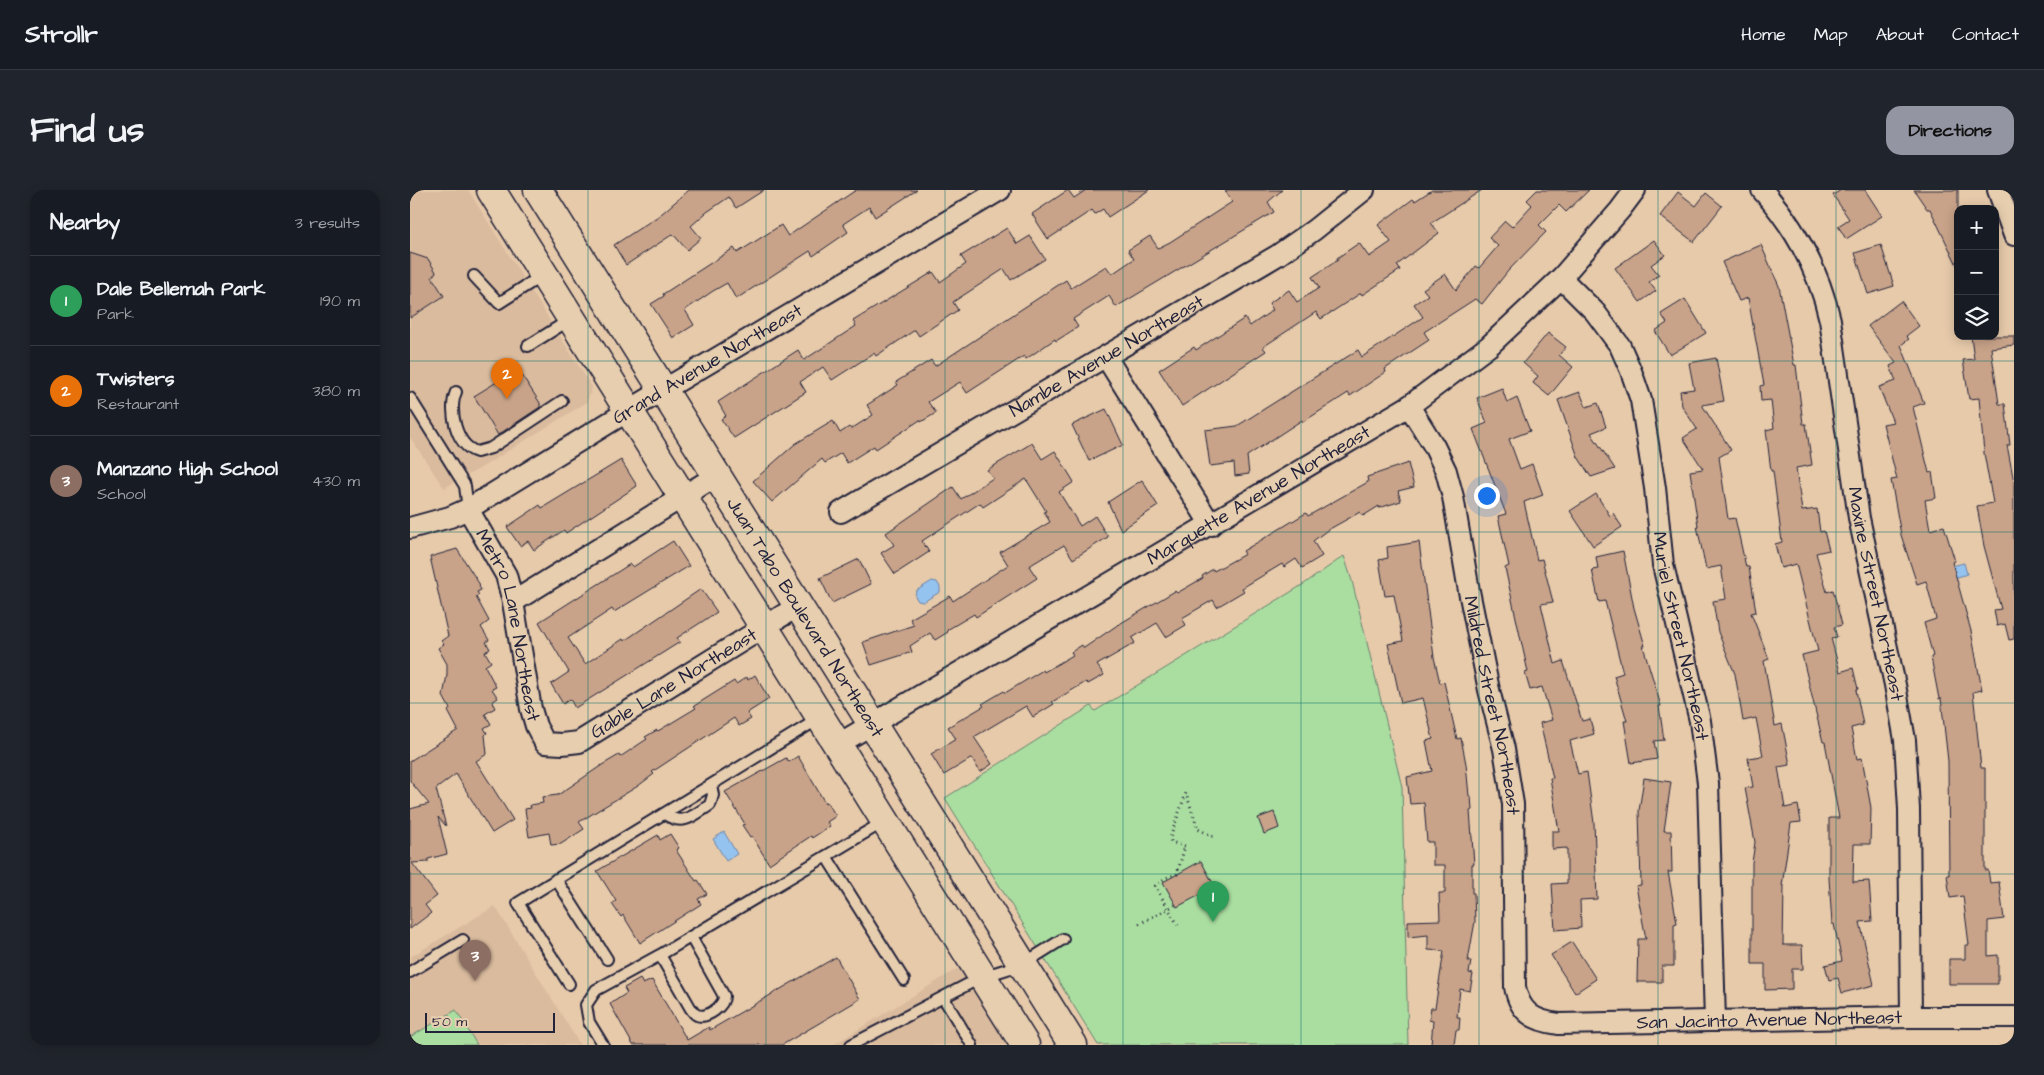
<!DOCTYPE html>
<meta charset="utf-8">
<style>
body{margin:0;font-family:"Architects Daughter",sans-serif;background:#20242c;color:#f1f3f6}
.controls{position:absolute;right:15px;top:15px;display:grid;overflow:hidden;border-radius:10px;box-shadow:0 2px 12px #0003}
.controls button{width:45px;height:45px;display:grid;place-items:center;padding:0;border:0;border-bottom:1px solid #363941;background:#171b24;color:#f1f3f6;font:25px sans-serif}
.scale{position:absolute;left:15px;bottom:12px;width:130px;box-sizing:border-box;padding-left:5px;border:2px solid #22223b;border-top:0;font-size:14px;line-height:18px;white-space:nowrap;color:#22223b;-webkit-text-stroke:4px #e7ceaf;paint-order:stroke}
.you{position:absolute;left:1076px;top:305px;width:18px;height:18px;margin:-12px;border:4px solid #fff;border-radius:50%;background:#1a73e8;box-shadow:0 0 0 8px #1a73e833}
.badge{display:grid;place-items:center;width:32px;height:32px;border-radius:50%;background:#9495a2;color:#fff;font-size:16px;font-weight:700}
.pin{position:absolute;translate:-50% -41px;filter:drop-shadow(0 1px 2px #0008)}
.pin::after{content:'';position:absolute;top:26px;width:18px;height:15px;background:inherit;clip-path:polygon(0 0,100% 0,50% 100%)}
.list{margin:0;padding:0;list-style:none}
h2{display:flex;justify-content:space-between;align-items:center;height:65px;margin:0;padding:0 20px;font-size:21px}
h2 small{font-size:16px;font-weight:400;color:#9ea1a6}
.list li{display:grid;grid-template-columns:32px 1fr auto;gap:15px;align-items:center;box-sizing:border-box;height:90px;padding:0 20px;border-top:1px solid #363941}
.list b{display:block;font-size:19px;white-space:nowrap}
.list p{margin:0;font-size:16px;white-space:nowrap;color:#9ea1a6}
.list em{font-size:16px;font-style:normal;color:#9ea1a6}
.icon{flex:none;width:28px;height:28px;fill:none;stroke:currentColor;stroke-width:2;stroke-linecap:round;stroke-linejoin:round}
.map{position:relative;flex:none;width:1604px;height:855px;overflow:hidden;border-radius:15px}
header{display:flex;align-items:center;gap:30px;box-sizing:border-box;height:70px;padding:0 25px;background:#171b24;border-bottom:1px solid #363941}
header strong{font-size:24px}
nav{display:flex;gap:28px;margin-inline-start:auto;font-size:18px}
.intro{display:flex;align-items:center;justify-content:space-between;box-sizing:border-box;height:120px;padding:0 30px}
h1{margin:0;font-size:35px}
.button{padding:12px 22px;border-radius:15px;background:#9495a2;color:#111;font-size:18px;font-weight:700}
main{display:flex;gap:30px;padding:0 30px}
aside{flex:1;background:#171b24;border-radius:15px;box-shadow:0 2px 12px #0003}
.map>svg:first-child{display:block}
.built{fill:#dabb9e}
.green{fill:#aadea0;stroke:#66806e}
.water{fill:#95c3f0;stroke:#6783a8}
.building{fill:#c8a389;stroke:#22223b}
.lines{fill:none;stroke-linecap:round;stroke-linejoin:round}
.lane-casing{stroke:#22223b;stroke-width:14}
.street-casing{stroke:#22223b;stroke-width:24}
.secondary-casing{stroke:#22223b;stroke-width:31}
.path{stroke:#22223b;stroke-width:3;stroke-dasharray:1 4;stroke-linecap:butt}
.lane{stroke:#e7ceaf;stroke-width:10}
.street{stroke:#e7ceaf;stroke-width:20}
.secondary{stroke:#e7ceaf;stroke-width:28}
.grid{fill:none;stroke:#0f766e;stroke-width:1;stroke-opacity:0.55}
.labels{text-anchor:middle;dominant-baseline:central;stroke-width:5;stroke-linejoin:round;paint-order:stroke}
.street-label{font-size:19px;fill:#22223b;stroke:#e7ceaf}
</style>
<header>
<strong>Strollr</strong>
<nav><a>Home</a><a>Map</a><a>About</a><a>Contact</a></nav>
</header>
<div class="intro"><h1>Find us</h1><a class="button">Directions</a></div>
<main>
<aside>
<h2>Nearby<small>3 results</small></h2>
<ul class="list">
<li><span class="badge" style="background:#2e9e5b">1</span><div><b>Dale Bellemah Park</b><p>Park</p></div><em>190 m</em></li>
<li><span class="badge" style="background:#e8710a">2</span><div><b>Twisters</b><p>Restaurant</p></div><em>380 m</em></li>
<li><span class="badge" style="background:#8d6e63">3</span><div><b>Manzano High School</b><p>School</p></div><em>430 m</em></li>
</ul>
</aside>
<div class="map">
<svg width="1604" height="855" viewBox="0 0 1604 855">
<rect width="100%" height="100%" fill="#e7caaa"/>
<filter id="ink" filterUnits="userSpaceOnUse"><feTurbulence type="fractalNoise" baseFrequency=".02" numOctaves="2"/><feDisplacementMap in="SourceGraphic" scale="10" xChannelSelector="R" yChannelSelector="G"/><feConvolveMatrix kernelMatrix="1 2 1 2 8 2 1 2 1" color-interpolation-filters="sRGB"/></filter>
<g filter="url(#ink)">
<!-- built -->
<path class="built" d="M0,0H58L182,197L177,212L69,279L34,298L0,247Z
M85,716L170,855H0V767Z
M550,777L599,855H423Z"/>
<!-- green -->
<path class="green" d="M934,366L942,391L992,597L998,855H688L535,608L681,516L685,521L894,394Z
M46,820L67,855H0V847Z"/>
<!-- water -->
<path class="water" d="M1554,373L1557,384L1538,390L1534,378Z
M522,391L527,392L530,397V402L513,412L508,411L505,406L506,401Z
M314,642L327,664L316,671L303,649Z"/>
<!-- building -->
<path class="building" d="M279,0H354L326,18L319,7L297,22L281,36L291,48L277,60L263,44L216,75L204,55L250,25Z
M446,0H507L465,27L459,17L433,34L438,42L403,66L400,61L326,109L317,93L303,101L275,120L284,135L263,148L241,114L254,106L253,104L324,58L327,63L371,35L378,46Z
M658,0L664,8L676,0H739L698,27L693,19L685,24L682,20L638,49L622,24Z
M815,0H872L858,12L864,22L706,117L699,106L663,129L668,137L646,151L645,149L616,169L614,166L557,203L550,192L518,212L526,223L511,232L510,230L466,259L464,256L437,273L431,263L415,273L412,269L362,312L343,291L385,254L423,231L430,243L439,237L441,239L463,225L457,215L488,195L486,192L521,170L525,176L656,90L661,98L696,76L702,84L724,69L718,60L740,46L748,58L760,52L822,12Z
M1022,0H1072L1021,33L1029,43L987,75L990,80L952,105L951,103L911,129L906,122L853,157L856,161L772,216L749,180L784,157L786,160L835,128L840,136L863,120L859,113L879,100L887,112L909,98L902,87L928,70L927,68L949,53L959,67L981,52L968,35L1003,9L1005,11Z
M1127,0H1179L1156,22L1149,15L1129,35L1136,42L1098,81L1072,114L1065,109L1014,142L1019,150L975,179L976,182L940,206L938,203L893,232L892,230L837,266L839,284L825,286L824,273L800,276L795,240L827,236L948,160L952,167L1013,127L1004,114L1018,105L1013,99L1035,84L1046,100L1066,76L1069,78L1088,56L1079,48L1095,31L1102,37L1122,15L1117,10Z
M1431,0H1455L1472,26L1436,49L1428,36L1439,29L1423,5Z
M1504,0H1548V77L1520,19H1517Z
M1268,2L1286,16L1296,3L1312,16L1284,52L1250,26Z
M597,38L607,54L620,46L635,69L601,90L594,79L543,112L548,120L509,146L505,140L466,166L464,163L422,190L413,177L390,192L396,202L324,248L311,229L316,226L308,212L388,160L394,170L446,136L443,131L523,82L530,92L556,74L551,66Z
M1244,50L1255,65L1241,75L1249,85L1239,92L1246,101L1230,112L1205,78Z
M1351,55L1369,96L1384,175H1386L1393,234H1396L1402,275L1386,278L1392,321L1407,319L1410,342L1414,341L1419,360L1406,363L1417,402L1423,400L1432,435L1424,437L1427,447L1421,448L1430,482L1443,478L1448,499L1446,500L1453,535L1441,538L1447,569L1452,568L1461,618L1460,654H1444L1443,692L1459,691L1462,731L1450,732L1464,795L1432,803L1428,788L1419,790L1415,775L1432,771L1424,734H1422L1419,688V628H1429L1415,552H1413L1392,465L1408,461L1386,374L1371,378L1365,354L1372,352L1363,281H1361L1356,240L1364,238L1361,210L1351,211L1350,196L1354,195L1338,108L1329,111L1312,72Z
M1471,55L1484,96L1458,104L1445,63Z
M0,63L18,69L26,82L22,87L34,106L0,128Z
M1275,109L1296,143L1260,165L1245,141L1257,133L1251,124Z
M1491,111L1509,136L1496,146L1499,149L1491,155L1514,213L1503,217L1519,283L1522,282L1526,308L1515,310L1520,340L1534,336L1545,371L1542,372L1561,441L1572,500L1563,502L1571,578H1575V680H1578L1580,693L1589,692L1594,729L1578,731V766L1588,765V794H1539V769H1555V755H1559L1553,706L1540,708L1537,685H1539L1538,571L1531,508L1529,509L1521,467L1523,466L1514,433L1526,429L1516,391L1507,394L1491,345L1481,290L1487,289L1473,234L1483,232L1469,197L1486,191L1480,176L1486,173L1458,136Z
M1138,143L1156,157L1149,165L1163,177L1139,206L1123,193L1128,186L1113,173Z
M1561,146H1604V155L1581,158L1589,214H1595L1600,255H1597L1604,292V449L1599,450L1595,434L1587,436L1584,420L1591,419L1574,356L1567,316L1583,313L1574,263L1569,208L1559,209L1553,170L1564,169Z
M1306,168L1314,211L1292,215L1321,260L1309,267L1318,329L1325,328L1336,377H1339L1346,422L1341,423L1359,469L1354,471L1365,536L1372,534L1380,575L1368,577L1375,618L1388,615L1391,632L1381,633L1372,696H1374L1373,755H1392L1393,779H1382V799L1355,800V774H1342V673L1345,652L1335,598L1343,597L1338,568L1353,566L1346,528L1333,531L1325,484L1308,442L1303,411L1316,409L1311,376L1296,379L1287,336H1288L1280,281L1293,279L1273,248L1287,239L1272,216L1270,201L1284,199L1279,173Z
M108,179L130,213V217L88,245L64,206Z
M1092,198L1097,213L1107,208L1120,241L1099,249L1110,279L1122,274L1133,305L1114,312L1127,370L1132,369L1143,412L1131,414L1145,474L1153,471L1172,531L1180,529L1184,544L1160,551L1168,584L1177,582L1184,633L1187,709L1170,710L1171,738L1145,740L1142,694L1157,693V658L1142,659V641H1149L1140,588H1143L1130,533L1142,530L1132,497L1120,500L1115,483L1118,482L1095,378L1099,376L1088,326L1096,324L1063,239L1077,233L1067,208Z
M1170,202L1176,217L1188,213L1196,237L1181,243L1205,279L1181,287L1168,267L1148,210Z
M696,219L713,255L679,271L662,235Z
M622,253L632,269L645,261L664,292L649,302L670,336L685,326L698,347L663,369L654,355L619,376L627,388L566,427L564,424L537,440L538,442L525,450L520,443L500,456L502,462L461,475L453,452L504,435L500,429L540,406L543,411L598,375L590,362L640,332L634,322L636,321L616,289L573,317L570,313L512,351L519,362L485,384L471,363L484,355L476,343L543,297L551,309L583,288L577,280Z
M211,270L227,296L156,343L154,340L124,360L118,351L110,356L97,337L130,315L132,318Z
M998,273L1004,297L988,301L991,311L969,318V316L953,326L950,322L916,341L903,351L912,366L892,378L886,369L874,377L872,374L832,398L834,401L807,417L803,410L772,428L776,435L756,447L747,433L722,448L725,453L687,475L694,485L678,494L676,492L642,512L644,514L623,527L616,516L564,547L582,574L570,582L562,568L534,585L521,564L546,549L538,537L574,516L572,514L594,501L595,503L633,480L634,482L663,465L661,462L672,455L674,458L706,436L765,401L767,403L793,388L792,386L803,379L804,381L835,364L833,361L896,323L898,326L958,292L957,287Z
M732,290L748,316L711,340L698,312Z
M1186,304L1200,326L1203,323L1212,337L1183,356L1160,321Z
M263,351L279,376L204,422L202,419L158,448L175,474L213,449L214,451L291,399L307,422L267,448L270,452L165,518L160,509L153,514L141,494L159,482L129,432L220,374L223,377Z
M1009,352L1024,467L1030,493L1034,492L1047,549L1051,548L1056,574L1059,606H1061L1062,620L1060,621L1064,674H1062V703H1064L1065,731L1058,771H1061L1059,783L1063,784L1060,801L1050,799L1047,827H1050L1049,840H1046L1044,855H1021L1023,831L1019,830L1021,818H1025L1034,761L1018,760V745L998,747V731L1030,730L1029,703H1035V675H1023V652H1017L1014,613L1000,614L997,587L1022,581L1016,551L1023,549L1013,508L991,513L978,454L993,451L984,405L975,406L969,370L978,368L977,357Z
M47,359L70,395L69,396L71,400L67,402L69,405L66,407L79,431L71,437L79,450L76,452L80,459L75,462L81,472L75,476L86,497L82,499L88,508L82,512L85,518L75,524L81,534L74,538L77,543L75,545L77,564L66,571L103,630L82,643L46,584L26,599L36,636L28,627L37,664L18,669V672L2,673L27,706L15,715L21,723L0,739V619L19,614L0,591V571L48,540L38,521L40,519L33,506L37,485V474L28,458L34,454L31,451L38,446L20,367Z
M1213,361L1224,418L1235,456H1233L1251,516H1249L1254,550L1244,551L1247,569L1221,573L1214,531H1217L1204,486L1213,483L1195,411L1189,412L1182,380L1188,379L1186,367Z
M449,369L461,394L422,413L410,388Z
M345,485L359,509L337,523L341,529L329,536L324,528L242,582L244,584L228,596L169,632L174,639L151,654L141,655L139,643L119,647L115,619L121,618L120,615L133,613L132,607L148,605L192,575L209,565L210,567L237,549L235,547L247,540L248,541L286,518L284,516L324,491L326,494L337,487L338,490Z
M388,566L415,613L417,612L426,626L417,632L420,636L402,648L401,646L359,674L342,646L340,647L332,635L335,634L315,602L376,568L379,572Z
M1234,588L1261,592L1254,641H1261L1262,682H1258L1267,733L1264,734V776H1252V792H1227L1228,749H1236L1226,696L1231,695L1229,621Z
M864,622L869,638L854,644L848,628Z
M260,644L269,658L266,660L286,691L288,690L297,704L288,709L291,714L230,753L213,725L211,727L202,714L206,711L187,681L248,645L250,650Z
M791,671L805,697L767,717L753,692Z
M1162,752L1186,789L1165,803L1141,765Z
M426,767L450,809L372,855H223L200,814L217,803L214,798L230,789L233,794L242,790L277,850L299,837L300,840Z"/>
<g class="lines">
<!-- lane casing -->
<g class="lane-casing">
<path id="lane" d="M64,86L89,113L133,85
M118,156L161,129
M46,202C38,220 46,256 67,262L81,258L152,211
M0,208L55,296L58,319
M255,624C273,637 284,625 300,615L303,605L301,595
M416,666L494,790
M146,689L197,769
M250,765L281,819C283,821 284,824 287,825C297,829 314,816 314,806L281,747
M0,782L53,750
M159,794L108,713L410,528
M533,807L562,855
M193,855L179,832L176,815L186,800L250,765L475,631
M441,855L572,787L613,774L653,749"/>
</g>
<!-- street casing -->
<g class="street-casing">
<g id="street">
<path id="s1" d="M1352,0C1385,37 1409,81 1420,130L1449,328L1485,495L1495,550L1499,619L1501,827"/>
<path d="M1588,0L1604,45"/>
<path id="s2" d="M1151,88L1185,122L1210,156L1221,181L1231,210L1245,298L1253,375L1290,531L1298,593L1305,831"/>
<path d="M696,167L801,335"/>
<path id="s3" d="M999,216L1024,256L1036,281L1043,307L1059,401L1079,500L1094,559L1103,614L1105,797C1110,823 1124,831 1149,834L1501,827H1604"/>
<path id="s4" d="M58,319L96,385L103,412L121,519L126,536L135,553L152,554L169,552L388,416"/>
<path id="s5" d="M431,322L868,65L904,40L954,0"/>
<path id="s6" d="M0,338L40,327L58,319L218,221L590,0"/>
<path d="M103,412L306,286"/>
<path id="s7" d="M427,555L999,216L1079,156L1151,88L1210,20L1225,0"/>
</g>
</g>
<!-- secondary casing -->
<g class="secondary-casing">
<g id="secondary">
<path d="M81,0L615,855"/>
<path id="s8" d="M128,0L663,855"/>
</g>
</g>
<!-- path -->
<path class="path" d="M729,734L765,715
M768,735L745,696L755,688L767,684L775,656L761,652L760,648L776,603L788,639L804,647"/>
<!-- lane -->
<use href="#lane" class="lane"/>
<!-- street -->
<use href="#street" class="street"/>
<!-- secondary -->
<use href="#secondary" class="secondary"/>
</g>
</g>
<!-- grid -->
<path class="grid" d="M178,0V855M356,0V855M535,0V855M713,0V855M891,0V855M1069,0V855M1248,0V855M1426,0V855M0,171H1604M0,342H1604M0,513H1604M0,684H1604"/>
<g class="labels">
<!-- street labels -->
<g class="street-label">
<text stroke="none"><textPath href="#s5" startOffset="308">Nambe Avenue Northeast</textPath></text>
<text stroke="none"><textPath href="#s6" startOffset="341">Grand Avenue Northeast</textPath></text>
<text stroke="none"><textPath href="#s7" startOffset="490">Marquette Avenue Northeast</textPath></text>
<text stroke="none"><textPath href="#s1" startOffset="426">Maxine Street Northeast</textPath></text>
<text stroke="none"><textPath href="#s8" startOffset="504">Juan Tabo Boulevard Northeast</textPath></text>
<text stroke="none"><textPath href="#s4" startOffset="125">Metro Lane Northeast</textPath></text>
<text stroke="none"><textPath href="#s2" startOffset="388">Muriel Street Northeast</textPath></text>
<text stroke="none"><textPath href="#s4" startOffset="395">Gable Lane Northeast</textPath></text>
<text stroke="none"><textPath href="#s3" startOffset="314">Mildred Street Northeast</textPath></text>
<text stroke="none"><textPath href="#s3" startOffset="871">San Jacinto Avenue Northeast</textPath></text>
</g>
</g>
</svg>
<div class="controls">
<button>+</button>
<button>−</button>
<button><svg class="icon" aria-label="layers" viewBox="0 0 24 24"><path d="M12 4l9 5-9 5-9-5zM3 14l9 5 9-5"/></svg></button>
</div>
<div class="scale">50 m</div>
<div class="you"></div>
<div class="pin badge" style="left:803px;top:732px;background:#2e9e5b">1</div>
<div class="pin badge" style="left:97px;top:209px;background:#e8710a">2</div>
<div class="pin badge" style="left:65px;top:791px;background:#8d6e63">3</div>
</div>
</main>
